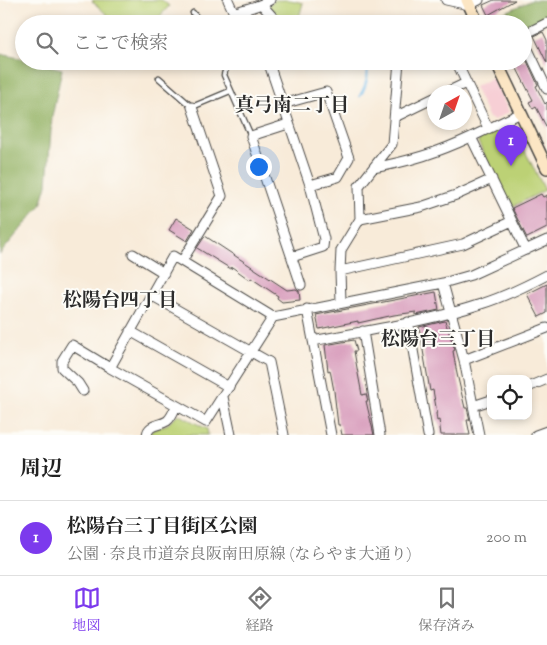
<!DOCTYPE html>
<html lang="ja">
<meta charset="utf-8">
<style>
body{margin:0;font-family:"Sorts Mill Goudy","Noto Serif JP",serif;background:#f2f2f2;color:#222}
.controls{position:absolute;right:15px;bottom:15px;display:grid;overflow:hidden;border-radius:10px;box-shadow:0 2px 8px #0003}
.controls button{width:45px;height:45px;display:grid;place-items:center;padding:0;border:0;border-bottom:1px solid #e0e0e0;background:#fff;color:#222;font:25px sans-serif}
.compass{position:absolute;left:427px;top:85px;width:45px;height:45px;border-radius:50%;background:#fff;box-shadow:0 2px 8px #0003;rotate:40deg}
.you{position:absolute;left:258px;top:166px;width:18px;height:18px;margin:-12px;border:4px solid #fff;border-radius:50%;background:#1a73e8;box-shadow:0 0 0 8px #1a73e833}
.badge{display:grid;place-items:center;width:32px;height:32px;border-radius:50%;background:#7c3aed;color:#fff;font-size:16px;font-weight:700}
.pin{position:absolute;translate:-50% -41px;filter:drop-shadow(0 1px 2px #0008)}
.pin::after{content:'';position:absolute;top:26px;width:18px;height:15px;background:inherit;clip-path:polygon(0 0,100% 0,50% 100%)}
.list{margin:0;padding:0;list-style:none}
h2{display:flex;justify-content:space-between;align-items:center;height:65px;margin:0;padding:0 20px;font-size:21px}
h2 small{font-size:16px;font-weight:400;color:#767676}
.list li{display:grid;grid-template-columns:32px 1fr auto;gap:15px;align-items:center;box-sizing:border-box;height:75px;padding:0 20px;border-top:1px solid #e0e0e0}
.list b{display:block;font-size:19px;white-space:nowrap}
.list p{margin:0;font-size:16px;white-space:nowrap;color:#767676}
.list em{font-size:16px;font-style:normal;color:#767676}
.icon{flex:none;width:28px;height:28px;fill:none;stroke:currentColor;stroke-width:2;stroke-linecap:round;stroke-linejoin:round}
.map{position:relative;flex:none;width:547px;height:435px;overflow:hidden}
.search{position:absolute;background:#fff;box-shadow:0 2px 8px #0003;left:15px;right:15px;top:15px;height:55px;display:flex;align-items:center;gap:12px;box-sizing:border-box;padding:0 18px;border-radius:28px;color:#767676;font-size:19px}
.sheet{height:140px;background:#fff}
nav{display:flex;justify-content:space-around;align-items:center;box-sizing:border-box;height:70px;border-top:1px solid #e0e0e0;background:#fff;font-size:14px;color:#767676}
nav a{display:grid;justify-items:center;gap:2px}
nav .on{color:#7c3aed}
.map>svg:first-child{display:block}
.built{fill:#f7cfd5}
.green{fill:#bcd175;stroke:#747e50}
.forest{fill:#95b366;stroke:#606f48}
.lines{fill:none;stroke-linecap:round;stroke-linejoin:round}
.stream{stroke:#70b9e8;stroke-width:2.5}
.building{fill:#d595b7}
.lane-casing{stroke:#4a4845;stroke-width:7}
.street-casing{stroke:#4a4845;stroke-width:11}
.secondary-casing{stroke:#4a4845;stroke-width:14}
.lane{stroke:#fff;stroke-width:4.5}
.street{stroke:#fff;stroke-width:9}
.secondary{stroke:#fce6c4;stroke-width:11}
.labels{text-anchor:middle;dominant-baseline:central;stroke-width:4;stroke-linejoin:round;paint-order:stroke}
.neighbourhood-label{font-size:19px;font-weight:bold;fill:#2b2b2b;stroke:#fdfcf7}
</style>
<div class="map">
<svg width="547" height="435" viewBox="0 0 547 435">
<rect width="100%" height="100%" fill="#fdfcf7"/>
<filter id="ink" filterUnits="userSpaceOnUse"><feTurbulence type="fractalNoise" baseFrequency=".02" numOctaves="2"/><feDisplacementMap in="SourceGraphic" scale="10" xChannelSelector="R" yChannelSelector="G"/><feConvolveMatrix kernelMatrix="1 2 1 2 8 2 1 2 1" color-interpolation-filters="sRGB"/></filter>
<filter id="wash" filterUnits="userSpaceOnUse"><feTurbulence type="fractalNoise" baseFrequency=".0096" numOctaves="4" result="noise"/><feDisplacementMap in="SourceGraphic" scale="20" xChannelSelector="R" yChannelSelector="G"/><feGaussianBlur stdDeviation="1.12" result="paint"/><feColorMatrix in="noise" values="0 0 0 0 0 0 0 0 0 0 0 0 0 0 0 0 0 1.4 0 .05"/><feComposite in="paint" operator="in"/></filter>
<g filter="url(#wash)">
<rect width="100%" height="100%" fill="#f8ebd9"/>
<!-- built -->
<path class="built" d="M493,78L509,112L494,120L489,118L474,87Z"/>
<!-- green -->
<path class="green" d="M93,0H162L169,6L153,24H117L92,1Z
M275,0H290L303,3L298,21L292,20L282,22L268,5Z
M511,124L545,190L510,208L478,142L482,135Z
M178,414L207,429L208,435H150L152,430L168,424Z"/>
<!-- forest -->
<path class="forest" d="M532,0H547V18L523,30V24H491L493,18Z
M0,54L24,59V61H31L62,69L52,117L47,185L41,205L0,254Z"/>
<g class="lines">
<!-- stream -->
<path class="stream" d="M360,96C366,86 370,74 366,61"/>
</g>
<g id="blocks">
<!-- building -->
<path class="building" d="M494,0H515L488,15L483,5Z
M543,32L547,40V63L534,36Z
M513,61H527L538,85L536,86L545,104L547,102V128L536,107L533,109L529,102L533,100Z
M541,194L543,197L547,195V228L527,238L512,208Z
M176,218L194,229L187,241L169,230Z
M205,236L287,290L296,289L299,291L300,300L282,302L277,298L278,296L251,278L250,280L232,267L231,269L197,248Z
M547,284V313L539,317L527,294Z
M436,292L439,310L416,315V312L394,315L358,323V321L319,329L316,315Z
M445,321L455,350L453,351L457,374L465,408H467L470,420H467L470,435H441L439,420L437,421L436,413H437L433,390L430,391L419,327Z
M354,340L357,351H354L357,368L362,395L366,394L368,401H366L374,435H342L340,425H338L334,391L330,370L328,371L325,345Z"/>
</g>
</g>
<g filter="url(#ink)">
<use href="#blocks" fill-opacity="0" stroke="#4a4845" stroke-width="1"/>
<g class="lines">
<!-- lane casing -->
<g class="lane-casing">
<path id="lane" d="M193,13L202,24
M228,61L224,75L251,136
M159,78L192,107L230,91"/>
</g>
<!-- street casing -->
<g class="street-casing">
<path id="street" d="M228,0L234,13C246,8 259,7 270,0
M446,0L469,5L479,0
M262,5L279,24H284
M523,35L547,23
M523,39L547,89
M268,61L310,185L324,239L323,247L292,257
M456,61L488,128
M447,92L466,83
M283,104L326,92L349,158L338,177L310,185
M395,117L434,98
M288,124L251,136L301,285
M471,137L521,113
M373,168C410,161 437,153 471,137L526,250
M360,219L421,207L459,194L492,179
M133,254L164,273
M182,261L222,196L192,107
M340,271L341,250L360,219L359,186L392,144L399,61
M443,283L464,360L479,435
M151,295L269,362L284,435
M341,302L340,271L463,244L512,221
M307,309L331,435
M273,317L206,422L110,368L173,256L273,317L443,283L471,275L547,240
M408,322L428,435
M130,331L229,387
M363,331L380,435
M313,341C369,330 427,322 481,304C504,297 526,286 547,275
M464,360L547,328
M528,387L547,379
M83,391L78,383L62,368V361L72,345L110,368
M223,397L231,435
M473,406L491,400
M147,435C148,424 159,426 167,421C171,418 174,411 176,406
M536,435L547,431"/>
</g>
<!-- secondary casing -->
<g class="secondary-casing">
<path id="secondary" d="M467,0L478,24
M496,61L547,168"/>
</g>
<!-- lane -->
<use href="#lane" class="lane"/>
<!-- street -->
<use href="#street" class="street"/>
<!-- secondary -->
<use href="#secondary" class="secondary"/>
</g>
</g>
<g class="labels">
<!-- neighbourhood labels -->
<g class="neighbourhood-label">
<text x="292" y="106">真弓南二丁目</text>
<text x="120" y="301">松陽台四丁目</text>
<text x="438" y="340">松陽台三丁目</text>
</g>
</g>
</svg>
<div class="controls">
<button><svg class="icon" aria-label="locate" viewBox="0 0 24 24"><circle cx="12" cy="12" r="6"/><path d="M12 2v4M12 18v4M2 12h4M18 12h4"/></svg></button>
</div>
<svg class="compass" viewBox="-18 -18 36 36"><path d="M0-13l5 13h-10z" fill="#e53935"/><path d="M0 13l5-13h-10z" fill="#767676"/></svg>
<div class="you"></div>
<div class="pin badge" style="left:511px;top:166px">1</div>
<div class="search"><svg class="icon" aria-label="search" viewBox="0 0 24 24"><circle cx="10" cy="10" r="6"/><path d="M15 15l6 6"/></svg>ここで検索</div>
</div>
<section class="sheet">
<h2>周辺<small></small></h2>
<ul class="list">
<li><span class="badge">1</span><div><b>松陽台三丁目街区公園</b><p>公園 · 奈良市道奈良阪南田原線 (ならやま大通り)</p></div><em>200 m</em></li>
</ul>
</section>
<nav>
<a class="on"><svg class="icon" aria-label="map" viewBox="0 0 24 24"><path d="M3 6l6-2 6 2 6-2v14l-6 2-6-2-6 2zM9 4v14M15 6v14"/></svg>地図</a>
<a><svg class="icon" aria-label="directions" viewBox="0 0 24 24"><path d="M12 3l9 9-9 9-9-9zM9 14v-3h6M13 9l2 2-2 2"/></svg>経路</a>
<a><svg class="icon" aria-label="saved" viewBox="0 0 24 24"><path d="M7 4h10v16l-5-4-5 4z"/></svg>保存済み</a>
</nav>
